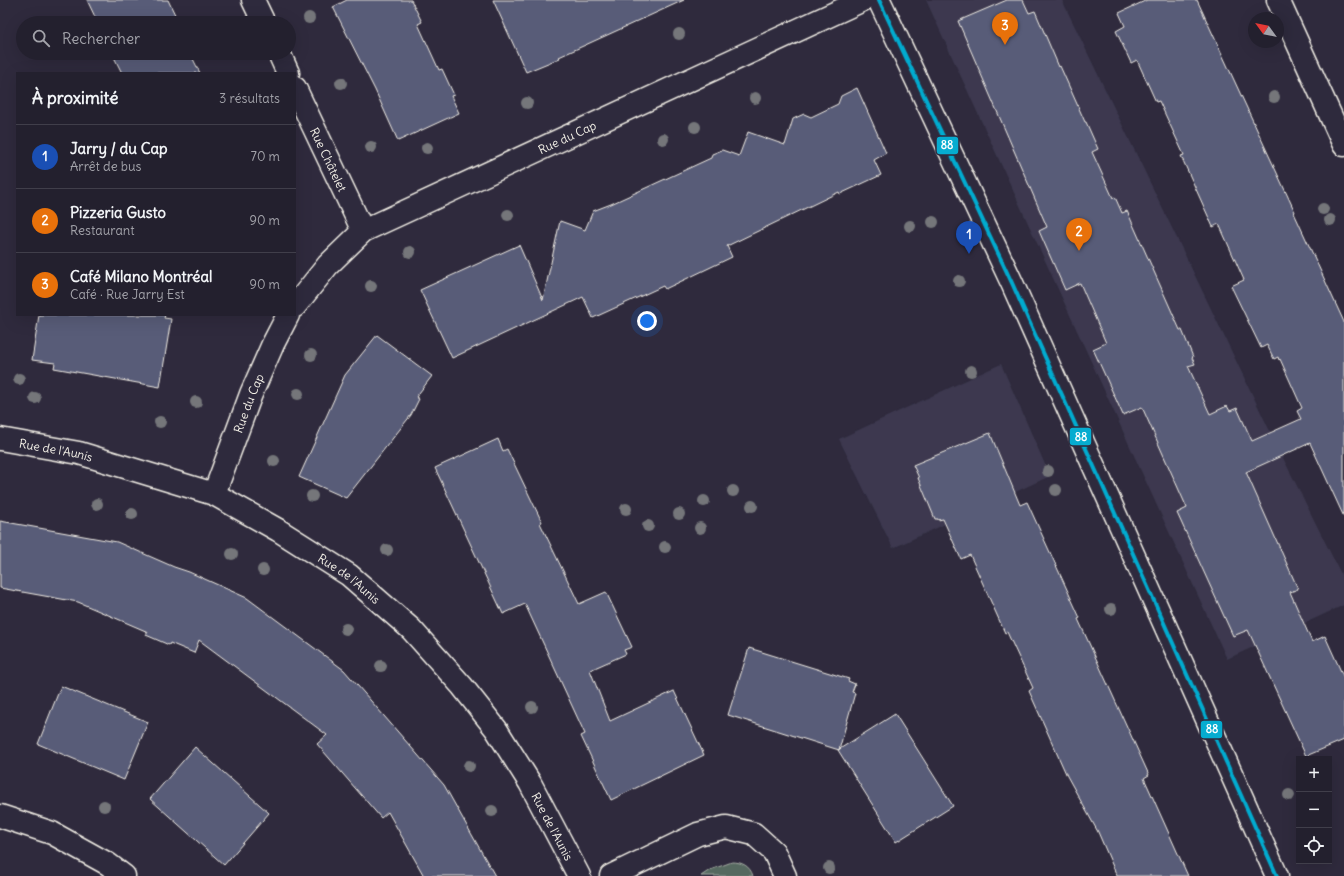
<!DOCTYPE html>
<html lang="fr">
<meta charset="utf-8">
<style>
body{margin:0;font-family:Delius,sans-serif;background:#2b2836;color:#f1f3f6}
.controls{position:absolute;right:12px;bottom:12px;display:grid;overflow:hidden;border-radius:0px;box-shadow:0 4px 16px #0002}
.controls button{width:36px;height:36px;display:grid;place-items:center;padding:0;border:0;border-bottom:1px solid #403e4a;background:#23202e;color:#f1f3f6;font:20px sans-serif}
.compass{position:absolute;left:1248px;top:12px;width:36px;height:36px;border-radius:50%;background:#23202e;box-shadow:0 4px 16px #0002;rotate:303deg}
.you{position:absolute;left:647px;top:321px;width:14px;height:14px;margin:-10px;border:3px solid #fff;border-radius:50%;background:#1a73e8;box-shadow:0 0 0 6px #1a73e833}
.badge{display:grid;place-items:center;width:26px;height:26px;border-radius:50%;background:#ffd166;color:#fff;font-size:13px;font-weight:700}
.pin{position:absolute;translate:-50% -33px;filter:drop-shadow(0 1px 2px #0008)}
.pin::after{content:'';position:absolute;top:21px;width:14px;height:12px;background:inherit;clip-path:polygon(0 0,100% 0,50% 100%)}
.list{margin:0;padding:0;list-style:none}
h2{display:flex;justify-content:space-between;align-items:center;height:52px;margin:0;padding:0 16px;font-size:17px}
h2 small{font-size:13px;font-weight:400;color:#a3a3aa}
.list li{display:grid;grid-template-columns:26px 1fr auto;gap:12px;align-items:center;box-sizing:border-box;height:64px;padding:0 16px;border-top:1px solid #403e4a}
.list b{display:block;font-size:15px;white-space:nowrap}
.list p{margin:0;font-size:13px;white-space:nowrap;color:#a3a3aa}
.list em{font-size:13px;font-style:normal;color:#a3a3aa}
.icon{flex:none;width:22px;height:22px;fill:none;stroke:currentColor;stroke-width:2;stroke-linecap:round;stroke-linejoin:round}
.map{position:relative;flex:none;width:1344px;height:876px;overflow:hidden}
.search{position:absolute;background:#23202e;box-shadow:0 4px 16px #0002;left:16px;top:16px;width:280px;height:44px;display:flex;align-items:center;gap:10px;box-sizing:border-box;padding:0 14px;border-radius:22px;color:#a3a3aa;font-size:15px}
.panel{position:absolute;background:#23202e;box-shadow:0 4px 16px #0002;left:16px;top:72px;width:280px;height:244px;border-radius:0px}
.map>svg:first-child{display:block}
.built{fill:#3c394f}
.green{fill:#576961;stroke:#a6ada4}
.building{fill:#595b78;stroke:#f4f1e8}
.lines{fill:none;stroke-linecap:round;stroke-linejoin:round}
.minor-casing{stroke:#f4f1e8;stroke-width:25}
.tertiary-casing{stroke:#f4f1e8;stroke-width:25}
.minor{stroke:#2f2a3d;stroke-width:22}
.tertiary{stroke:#2f2a3d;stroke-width:22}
.bus-1-casing{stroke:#2f2a3d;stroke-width:7}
.bus-1{stroke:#06acd0;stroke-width:4}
.tree{fill:#74767a}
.labels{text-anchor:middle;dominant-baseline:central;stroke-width:3;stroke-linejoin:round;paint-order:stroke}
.street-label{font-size:12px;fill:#f4f1e8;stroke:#2f2a3d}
.line-badge{stroke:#2f2a3d;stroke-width:1.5}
.badge-label{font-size:11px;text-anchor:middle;font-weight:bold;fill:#fff}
</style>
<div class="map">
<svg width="1344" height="876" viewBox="0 0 1344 876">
<rect width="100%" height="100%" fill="#2f2a3d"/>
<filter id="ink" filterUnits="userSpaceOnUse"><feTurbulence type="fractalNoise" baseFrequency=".025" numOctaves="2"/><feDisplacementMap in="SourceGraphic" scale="8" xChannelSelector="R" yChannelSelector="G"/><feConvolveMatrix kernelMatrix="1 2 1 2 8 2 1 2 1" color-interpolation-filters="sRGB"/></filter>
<g filter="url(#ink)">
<!-- built -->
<path class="built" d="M926,0H1062L1282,456L1344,580V605L1227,659Z
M1001,364L1050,476L893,548L839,439Z"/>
<!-- green -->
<path class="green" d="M732,862C742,862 750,866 753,876H701L710,870Z"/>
<!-- building -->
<path class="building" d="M87,0H168L179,23H98Z
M347,0H411L422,22L418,24L439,70L442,69L454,95L451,96L459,113L398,141L375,90L333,7Z
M493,0H684L559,57L560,58L526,72Z
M1007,0H1023L1029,13L1035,11L1059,67L1060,66L1085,122H1086L1098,149L1092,152L1113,198L1115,197L1122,213L1127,211L1180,330H1182L1193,357L1192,358L1195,364L1188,366L1210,414L1227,406L1230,411L1237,408L1252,441L1301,419L1297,411L1302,408L1280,359L1279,360L1278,357L1274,359L1267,345L1261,348L1231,286L1244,280L1219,224L1213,227L1181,156L1184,155L1159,101L1156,102L1137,60L1131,63L1125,50L1116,31L1125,26L1119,13L1147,0H1197L1295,212L1294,213L1344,322V517L1310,443L1246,472L1298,589L1290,592L1312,642L1325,636L1344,678V740L1306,756L1248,630L1233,636L1177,513L1187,508L1142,407L1123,415L1093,349L1106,343L1080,283L1065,290L1039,231L1047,227L958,21Z
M112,53H190L200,73H122Z
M857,88L886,153L874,160L881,175L840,194L839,192L727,246L732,257L665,289L663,286L593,318L583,297L452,358L420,290L519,245L543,300L560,221L585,230L593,211L611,204L711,158L712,154L722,150L739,156L748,132L785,145L793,119L804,114L811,117L838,104L841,96Z
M39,315H165L164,318L171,319L160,387L54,368L55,363L32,360Z
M377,335L432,376L416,397L419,399L411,415L346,498L299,477L345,375Z
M990,433L1020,505L1027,502L1080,618L1078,619L1149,775L1144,778L1188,876H1117L1098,832L1067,776L1029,691L1033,688L1007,632L1005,633L970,555L961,559L943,519L938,520V519H935L918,478H919L913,465Z
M498,439L503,451L507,449L542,522L540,523L579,604L606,592L632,647L624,650L626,654L590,670L610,721L674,691L704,755L611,800L581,736L585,734L525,604L503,614L435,468Z
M0,521L117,542L174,567L189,572L247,598L344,670L444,785L495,876H424L388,812L381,818L317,744L327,735L199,640L194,653L170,643L169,645L146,635L148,632L78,602L0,588Z
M749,648L849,679L848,681L855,684L852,692L855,693L839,750L728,715Z
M61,686L148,722L124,780L38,744Z
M895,714L953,806L896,842L838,750Z
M195,747L269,813L224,865L150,799Z"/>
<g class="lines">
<!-- minor casing -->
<g class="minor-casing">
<g id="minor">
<path d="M253,0L264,23"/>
<path d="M1278,0L1344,145"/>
<path d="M279,53L288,73"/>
<path id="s1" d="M295,88L363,231"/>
<path id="s2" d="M295,306L328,265L363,231L863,0"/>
<path id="s3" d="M0,439L79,453L214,494L278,530L349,575L411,629L462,686L496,729L530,783L579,876"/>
<path id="s4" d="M214,494L251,394L273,344L288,315"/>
<path d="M0,816L52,833L108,864L124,876"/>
<path d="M611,876L698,834L726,827L754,834L774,852L785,876"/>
</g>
</g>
<!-- tertiary casing -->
<g class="tertiary-casing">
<path id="tertiary" d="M879,0L1012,283L1277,876"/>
</g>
<!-- minor -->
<use href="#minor" class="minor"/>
<!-- tertiary -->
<use href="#tertiary" class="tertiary"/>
<!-- bus-1 casing -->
<g class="bus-1-casing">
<path id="bus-1" d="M879,0L1012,283L1277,876"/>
</g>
<!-- bus-1 -->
<use href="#bus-1" class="bus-1"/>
</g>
<!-- trees -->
<g class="tree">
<circle cx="309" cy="18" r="6"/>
<circle cx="679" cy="34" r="6"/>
<circle cx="341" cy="83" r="6"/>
<circle cx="1274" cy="97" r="6"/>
<circle cx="755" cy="98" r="6"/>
<circle cx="527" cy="103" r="6"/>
<circle cx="695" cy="127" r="6"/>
<circle cx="663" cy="139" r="6"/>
<circle cx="371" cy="147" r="6"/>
<circle cx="427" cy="148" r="6"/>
<circle cx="1323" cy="209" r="6"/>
<circle cx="508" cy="215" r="6"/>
<circle cx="1330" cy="220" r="6"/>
<circle cx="933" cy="222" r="6"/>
<circle cx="910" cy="226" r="6"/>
<circle cx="410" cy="252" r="6"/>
<circle cx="959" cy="281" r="6"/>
<circle cx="371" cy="286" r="6"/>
<circle cx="311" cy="355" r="6"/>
<circle cx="971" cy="371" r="6"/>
<circle cx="19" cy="379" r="6"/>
<circle cx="298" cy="394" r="6"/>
<circle cx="35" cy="398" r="6"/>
<circle cx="196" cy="402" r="6"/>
<circle cx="160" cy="422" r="6"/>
<circle cx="274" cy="461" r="6"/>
<circle cx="1048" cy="471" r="6"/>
<circle cx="1056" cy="490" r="6"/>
<circle cx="733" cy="491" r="6"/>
<circle cx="312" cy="496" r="6"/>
<circle cx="704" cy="501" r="6"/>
<circle cx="97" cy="504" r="6"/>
<circle cx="752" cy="506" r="6"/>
<circle cx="626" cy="509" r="6"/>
<circle cx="132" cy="514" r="6"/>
<circle cx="679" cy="514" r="6"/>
<circle cx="648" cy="526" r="6"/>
<circle cx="700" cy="528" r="6"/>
<circle cx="665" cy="547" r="6"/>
<circle cx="387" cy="550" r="6"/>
<circle cx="232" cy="554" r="6"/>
<circle cx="263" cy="570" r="6"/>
<circle cx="1111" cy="609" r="6"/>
<circle cx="346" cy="629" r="6"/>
<circle cx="381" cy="666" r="6"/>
<circle cx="532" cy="707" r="6"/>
<circle cx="469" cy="766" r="6"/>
<circle cx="1289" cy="795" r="6"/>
<circle cx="104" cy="806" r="6"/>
<circle cx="492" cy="811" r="6"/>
<circle cx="829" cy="868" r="6"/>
</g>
</g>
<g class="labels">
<!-- street labels -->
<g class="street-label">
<text stroke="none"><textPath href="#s2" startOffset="326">Rue du Cap</textPath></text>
<text stroke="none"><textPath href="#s1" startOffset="79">Rue Châtelet</textPath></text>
<text stroke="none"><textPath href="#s4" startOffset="97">Rue du Cap</textPath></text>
<text stroke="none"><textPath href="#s3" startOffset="57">Rue de l'Aunis</textPath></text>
<text stroke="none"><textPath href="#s3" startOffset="381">Rue de l'Aunis</textPath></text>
<text stroke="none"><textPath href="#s3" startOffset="705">Rue de l'Aunis</textPath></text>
</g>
</g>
<g class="line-badge">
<rect x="936" y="136" width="23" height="19" rx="4" fill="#06acd0"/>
<rect x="1069" y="427" width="23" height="19" rx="4" fill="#06acd0"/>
<rect x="1200" y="720" width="23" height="19" rx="4" fill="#06acd0"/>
</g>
<g class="badge-label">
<text x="947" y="149">88</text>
<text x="1081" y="441">88</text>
<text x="1212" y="733">88</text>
</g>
</svg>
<div class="controls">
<button>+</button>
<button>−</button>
<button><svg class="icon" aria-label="locate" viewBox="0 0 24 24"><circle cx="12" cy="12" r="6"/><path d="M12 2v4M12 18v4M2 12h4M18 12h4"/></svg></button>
</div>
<svg class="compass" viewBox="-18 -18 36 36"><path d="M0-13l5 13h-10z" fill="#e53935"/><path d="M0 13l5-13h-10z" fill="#a3a3aa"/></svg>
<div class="you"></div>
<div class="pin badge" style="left:969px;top:254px;background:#1a4fb4">1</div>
<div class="pin badge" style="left:1079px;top:251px;background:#e8710a">2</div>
<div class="pin badge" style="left:1005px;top:45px;background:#e8710a">3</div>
<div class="search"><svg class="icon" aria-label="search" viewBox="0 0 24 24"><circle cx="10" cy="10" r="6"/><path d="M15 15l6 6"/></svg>Rechercher</div>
<section class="panel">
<h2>À proximité<small>3 résultats</small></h2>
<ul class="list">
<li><span class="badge" style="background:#1a4fb4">1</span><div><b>Jarry / du Cap</b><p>Arrêt de bus</p></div><em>70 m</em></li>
<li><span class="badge" style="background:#e8710a">2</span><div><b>Pizzeria Gusto</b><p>Restaurant</p></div><em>90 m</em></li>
<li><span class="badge" style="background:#e8710a">3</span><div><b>Café Milano Montréal</b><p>Café · Rue Jarry Est</p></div><em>90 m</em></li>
</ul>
</section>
</div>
